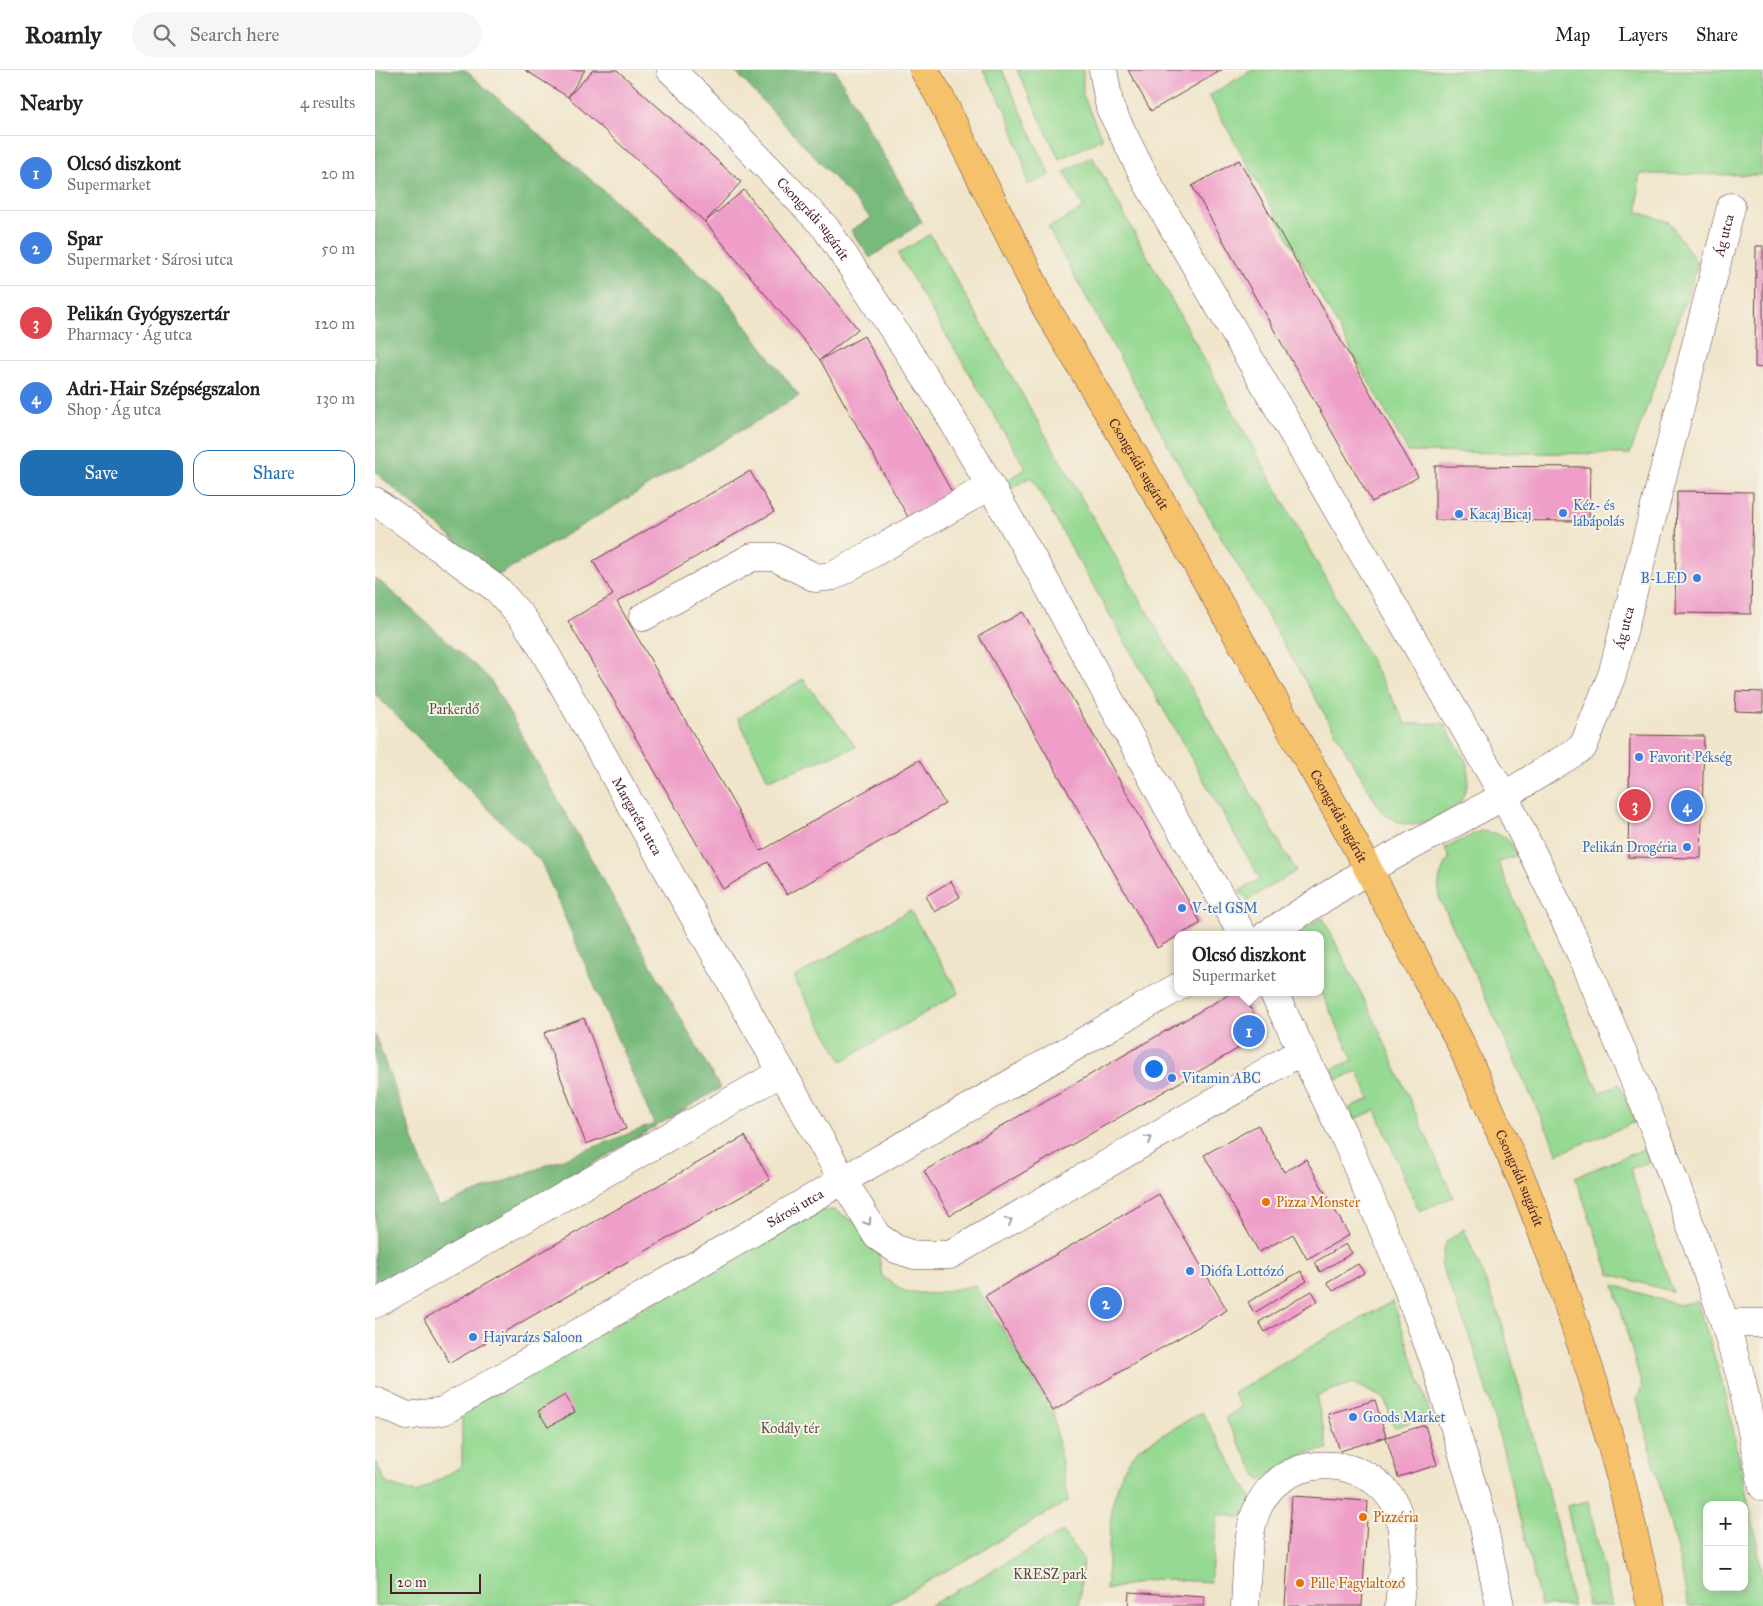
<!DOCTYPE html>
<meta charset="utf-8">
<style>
body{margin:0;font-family:"IM FELL Great Primer",serif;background:#f6f6f6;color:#222}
.controls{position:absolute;right:15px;bottom:15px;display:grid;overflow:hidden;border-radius:10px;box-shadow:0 2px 12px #0003}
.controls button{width:45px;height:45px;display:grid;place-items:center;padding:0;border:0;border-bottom:1px solid #e0e0e0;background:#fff;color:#222;font:25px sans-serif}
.scale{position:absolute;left:15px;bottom:12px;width:91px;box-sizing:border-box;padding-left:5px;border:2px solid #4a1f2b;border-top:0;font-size:14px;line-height:18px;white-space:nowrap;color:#4a1f2b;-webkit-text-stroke:4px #f7f3e8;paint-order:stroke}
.you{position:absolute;left:778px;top:998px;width:18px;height:18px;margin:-12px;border:4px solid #fff;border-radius:50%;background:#1a73e8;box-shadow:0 0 0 8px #1a73e833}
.badge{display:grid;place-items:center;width:32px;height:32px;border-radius:50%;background:#1f6fb2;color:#fff;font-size:16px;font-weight:700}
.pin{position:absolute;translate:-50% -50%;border:2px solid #fff;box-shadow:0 1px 5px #0006}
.popup{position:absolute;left:799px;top:861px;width:150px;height:65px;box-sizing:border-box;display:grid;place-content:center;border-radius:10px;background:#fff;filter:drop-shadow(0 1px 4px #0005);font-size:16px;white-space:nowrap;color:#767676}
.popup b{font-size:19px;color:#222}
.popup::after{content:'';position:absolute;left:50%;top:100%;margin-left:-10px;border:10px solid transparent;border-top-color:#fff}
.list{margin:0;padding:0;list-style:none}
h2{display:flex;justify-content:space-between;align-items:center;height:65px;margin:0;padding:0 20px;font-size:21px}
h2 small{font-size:16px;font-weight:400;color:#767676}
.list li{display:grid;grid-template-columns:32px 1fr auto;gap:15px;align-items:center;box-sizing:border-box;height:75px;padding:0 20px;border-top:1px solid #e0e0e0}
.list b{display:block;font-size:19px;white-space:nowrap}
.list p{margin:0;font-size:16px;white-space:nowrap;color:#767676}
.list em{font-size:16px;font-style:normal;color:#767676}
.actions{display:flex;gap:10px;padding:15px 20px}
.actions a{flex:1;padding:11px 0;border:1px solid #1f6fb2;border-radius:15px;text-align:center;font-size:18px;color:#1f6fb2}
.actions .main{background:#1f6fb2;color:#fff}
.icon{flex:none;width:28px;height:28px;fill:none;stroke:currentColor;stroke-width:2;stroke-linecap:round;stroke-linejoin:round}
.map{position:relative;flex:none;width:1388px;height:1536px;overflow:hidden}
header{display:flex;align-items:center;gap:30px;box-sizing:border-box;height:70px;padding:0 25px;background:#fff;border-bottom:1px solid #e0e0e0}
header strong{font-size:24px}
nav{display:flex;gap:28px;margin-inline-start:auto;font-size:18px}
.search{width:350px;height:45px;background:#f6f6f6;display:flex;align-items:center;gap:12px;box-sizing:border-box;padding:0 18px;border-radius:28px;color:#767676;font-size:19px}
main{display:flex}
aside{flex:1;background:#fff}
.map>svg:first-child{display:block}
.green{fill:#95d992;stroke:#707c5e;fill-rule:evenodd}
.forest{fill:#78b97c;stroke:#616c54}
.building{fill:#ee9ec8}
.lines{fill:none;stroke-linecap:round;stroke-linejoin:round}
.minor-casing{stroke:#633d43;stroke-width:29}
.major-casing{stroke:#633d43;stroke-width:29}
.minor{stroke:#fff;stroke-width:28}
.major{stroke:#f5c16b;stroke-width:28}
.oneway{stroke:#ae9aa0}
.shop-dot{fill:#3f7fe0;stroke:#f7f3e8;stroke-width:2}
.food-dot{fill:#e8710a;stroke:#f7f3e8;stroke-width:2}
.labels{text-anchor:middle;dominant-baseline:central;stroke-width:4;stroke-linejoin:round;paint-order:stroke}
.street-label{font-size:14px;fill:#4a1f2b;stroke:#f7f3e8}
.shop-label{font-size:14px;fill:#366cbe;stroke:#f7f3e8;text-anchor:start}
.park-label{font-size:14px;fill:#5d4e45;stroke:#f7f3e8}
.food-label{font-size:14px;fill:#c56008;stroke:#f7f3e8;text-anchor:start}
</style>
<header>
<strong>Roamly</strong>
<div class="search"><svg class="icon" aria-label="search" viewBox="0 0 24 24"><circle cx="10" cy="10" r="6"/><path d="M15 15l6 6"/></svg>Search here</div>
<nav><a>Map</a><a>Layers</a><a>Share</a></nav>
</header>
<main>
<aside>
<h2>Nearby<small>4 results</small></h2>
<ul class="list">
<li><span class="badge" style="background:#3f7fe0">1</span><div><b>Olcsó diszkont</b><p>Supermarket</p></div><em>20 m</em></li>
<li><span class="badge" style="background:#3f7fe0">2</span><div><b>Spar</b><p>Supermarket · Sárosi utca</p></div><em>50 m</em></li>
<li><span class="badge" style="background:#e0444e">3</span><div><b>Pelikán Gyógyszertár</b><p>Pharmacy · Ág utca</p></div><em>120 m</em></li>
<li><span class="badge" style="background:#3f7fe0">4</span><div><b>Adri-Hair Szépségszalon</b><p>Shop · Ág utca</p></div><em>130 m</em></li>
</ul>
<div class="actions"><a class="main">Save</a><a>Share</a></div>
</aside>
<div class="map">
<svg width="1388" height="1536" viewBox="0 0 1388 1536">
<rect width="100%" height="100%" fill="#f7f3e8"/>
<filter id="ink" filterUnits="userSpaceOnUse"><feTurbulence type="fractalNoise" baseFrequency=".02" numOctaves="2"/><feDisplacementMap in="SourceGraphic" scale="10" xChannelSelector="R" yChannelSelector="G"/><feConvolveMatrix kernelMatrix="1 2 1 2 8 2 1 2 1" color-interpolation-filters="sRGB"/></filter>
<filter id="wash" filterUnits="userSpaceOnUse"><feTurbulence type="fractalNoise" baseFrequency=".0096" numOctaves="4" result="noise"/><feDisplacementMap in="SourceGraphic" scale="20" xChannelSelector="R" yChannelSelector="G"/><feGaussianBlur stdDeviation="1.12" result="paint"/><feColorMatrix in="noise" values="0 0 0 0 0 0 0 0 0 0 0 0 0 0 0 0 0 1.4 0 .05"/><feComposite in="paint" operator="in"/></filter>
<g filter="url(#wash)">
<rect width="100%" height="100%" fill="#f0e5cb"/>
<!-- green -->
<path class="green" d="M608,0H627L675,105L653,115L648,91L632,43Z
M642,0H708V25L727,69L684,89Z
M877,0H1388L1386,105L1264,104L1263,142L1294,152L1323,194L1255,384L1033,382L834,26Z
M717,86L1031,654L1068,653L1093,694V713L1085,734L1056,750L1038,755L1026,753L1008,744L804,395L673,158L709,138L689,102Z
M555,164L921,801L873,830L864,821L885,809L662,417L656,407L634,420L629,412L651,399L523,184Z
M428,609L481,677L393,710L363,648Z
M1105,761C1127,764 1132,763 1142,785L1123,793L1224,1023L1244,1014L1261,1052L1183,1084L1064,827C1063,809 1065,803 1074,788L1070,778Z
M535,840L584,923L467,991L418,908Z
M948,848L999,949L1078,1127L1045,1141L1037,1126L1001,1040L980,1049L974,1038L995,1029L983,1001L962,1010L957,999L978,990L945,919V865H919L925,859Z
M1271,1078L1276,1091L1255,1099L1298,1222L1235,1204L1200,1107Z
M459,1140L487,1156L502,1174L507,1206L529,1221L556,1224L600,1215L678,1341L693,1431L510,1536H0V1392L12,1414L42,1423L87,1396V1342L435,1143Z
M1089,1159L1124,1244L1179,1443L1198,1536H1166L1127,1376L1098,1275L1066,1195L1071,1172Z
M1239,1215L1303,1235L1322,1231L1350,1321L1382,1474L1388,1516V1536H1313L1305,1491L1262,1329L1267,1317ZM1332,1435H1369V1517H1332Z
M1018,1231L1056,1345L1019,1358L1010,1329L977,1313L941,1326L953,1379L928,1384L885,1411L850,1348L866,1337L858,1323L944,1272Z
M827,1342L877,1429L867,1448L843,1444L835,1512L779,1509L731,1520L737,1435L748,1400L763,1379Z
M1213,1431L1237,1536H1213L1192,1436Z
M688,1461L708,1490L704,1536H554Z"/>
<!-- forest -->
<path class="forest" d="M0,0H90L347,224L424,326L122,506L0,402Z
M359,0H460L547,152L495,188L476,160L496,148Z
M0,507L115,609L345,1018L0,1224V965L63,1137L279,1054L166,792L0,624Z"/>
<g id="blocks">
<!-- building -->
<path class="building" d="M150,0H210L193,27L218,0H242L366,112L330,152L369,120L483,259L445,290L489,266L577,422L533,447L445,290L330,152L193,27Z
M753,0H847L776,41Z
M864,90L1043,407L997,432L817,116Z
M1381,176H1388V298L1380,297Z
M1060,396L1215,397L1214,451L1060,450Z
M375,401L399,442L242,532L372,757L386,781L544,690L570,734L412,825L393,792L348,819L193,551L238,525L218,491Z
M1302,421L1378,422L1376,544L1300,543Z
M648,542L826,853L782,878L604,566Z
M1361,621L1388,622V642L1360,641Z
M1255,665L1329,666L1326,788L1253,787Z
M576,811L585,827L560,842L551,826Z
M858,922H866L890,963L575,1145L549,1101Z
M209,948L251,1059L211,1074L169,963Z
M883,1055L909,1102L931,1089L974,1165L932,1189L918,1164L884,1182L829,1085Z
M370,1066L395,1110L75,1293L49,1249Z
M784,1124L852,1240L678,1341L610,1226Z
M971,1174L977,1183L945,1202L940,1192Z
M983,1194L989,1203L958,1221L952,1212Z
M926,1201L932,1211L879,1243L873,1232Z
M937,1221L943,1231L890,1262L884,1252Z
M190,1325L200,1342L173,1357L163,1341Z
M1000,1330L1011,1367L965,1381L953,1344Z
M1050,1355L1062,1395L1023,1407L1011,1367Z
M917,1426L993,1431L987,1536H910Z
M754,1522L829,1527V1536H753Z"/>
</g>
</g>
<g filter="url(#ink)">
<use href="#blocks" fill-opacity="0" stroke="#633d43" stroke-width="1"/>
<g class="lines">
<!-- minor casing -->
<g class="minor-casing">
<g id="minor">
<path id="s1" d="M296,0L334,37L450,157L568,334L672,514L795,741L868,865"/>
<path d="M728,0L735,38L773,114L1129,726L1181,831L1212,897L1280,1060L1305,1126L1350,1253L1367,1312L1388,1417"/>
<path id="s2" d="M0,431L123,520L149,550L165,574L468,1110L502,1166L521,1179L539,1185H575L927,981"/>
<path d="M268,547L377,487H400L441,508L458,506L615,416"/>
<path id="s3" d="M891,865L994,799L1129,726L1208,677L1237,605L1356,137"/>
<path d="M898,922L971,1070L1029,1209L1061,1296L1107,1448L1125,1536"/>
<path d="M0,1234L407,1002"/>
<path d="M1350,1253H1388"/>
<path id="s4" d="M0,1331L32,1346L68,1341L803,917"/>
<path d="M870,1536C872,1510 871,1466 881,1442C898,1398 947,1385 988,1404C1001,1410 1014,1422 1020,1435C1034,1467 1027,1503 1024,1536"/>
</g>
</g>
<!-- major casing -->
<g class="major-casing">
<g id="major">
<path id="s5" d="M549,0L565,27L670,236L789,436L967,750L1084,970L1149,1115L1179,1193L1219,1313L1245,1406L1276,1536"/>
</g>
</g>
<!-- minor -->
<use href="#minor" class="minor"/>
<!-- major -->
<use href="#major" class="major"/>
</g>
<!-- one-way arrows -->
<defs><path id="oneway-chevron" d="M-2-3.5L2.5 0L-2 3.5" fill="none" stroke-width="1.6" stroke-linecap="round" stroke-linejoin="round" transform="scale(1.25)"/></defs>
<g class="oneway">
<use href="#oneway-chevron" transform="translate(774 1069) rotate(-30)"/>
<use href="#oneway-chevron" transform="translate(634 1151) rotate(-30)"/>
<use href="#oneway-chevron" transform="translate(493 1152) rotate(58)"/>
</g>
</g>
<!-- markers -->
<g class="shop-dot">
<circle cx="1188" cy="443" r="5"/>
<circle cx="1084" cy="444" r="5"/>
<circle cx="1322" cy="508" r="5"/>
<circle cx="1264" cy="687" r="5"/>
<circle cx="1312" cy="777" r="5"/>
<circle cx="807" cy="838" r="5"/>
<circle cx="797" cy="1008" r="5"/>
<circle cx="815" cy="1201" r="5"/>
<circle cx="98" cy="1267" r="5"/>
<circle cx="978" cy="1347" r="5"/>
</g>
<g class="food-dot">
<circle cx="891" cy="1132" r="5"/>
<circle cx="988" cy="1447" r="5"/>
<circle cx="925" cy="1513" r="5"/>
</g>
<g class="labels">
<!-- street labels -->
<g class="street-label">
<text stroke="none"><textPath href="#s1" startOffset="206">Csongrádi sugárút</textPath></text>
<text stroke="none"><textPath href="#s3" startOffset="900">Ág utca</textPath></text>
<text stroke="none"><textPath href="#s5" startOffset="449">Csongrádi sugárút</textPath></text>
<text stroke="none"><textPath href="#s3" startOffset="495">Ág utca</textPath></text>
<text stroke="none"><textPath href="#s2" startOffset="418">Margaréta utca</textPath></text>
<text stroke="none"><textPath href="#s5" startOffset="854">Csongrádi sugárút</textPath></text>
<text stroke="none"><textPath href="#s5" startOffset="1259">Csongrádi sugárút</textPath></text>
<text stroke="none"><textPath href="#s4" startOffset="478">Sárosi utca</textPath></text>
</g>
<!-- shop labels -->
<g class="shop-label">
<text x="1198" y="435">Kéz- és<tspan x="1198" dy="16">lábápolás</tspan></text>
<text x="1094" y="444">Kacaj Bicaj</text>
<text x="1312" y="508" text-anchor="end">B-LED</text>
<text x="1274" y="687">Favorit Pékség</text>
<text x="1302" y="777" text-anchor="end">Pelikán Drogéria</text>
<text x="817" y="838">V-tel GSM</text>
<text x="807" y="1008">Vitamin ABC</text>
<text x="825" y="1201">Diófa Lottózó</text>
<text x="108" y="1267">Hajvarázs Saloon</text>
<text x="988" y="1347">Goods Market</text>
</g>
<!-- park labels -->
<g class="park-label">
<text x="79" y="639">Parkerdő</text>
<text x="415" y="1358">Kodály tér</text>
<text x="675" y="1504">KRESZ park</text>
</g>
<!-- food labels -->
<g class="food-label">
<text x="901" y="1132">Pizza Monster</text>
<text x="998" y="1447">Pizzéria</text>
<text x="935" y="1513">Pille Fagylaltozó</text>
</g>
</g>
</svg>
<div class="controls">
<button>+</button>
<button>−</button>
</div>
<div class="scale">20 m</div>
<div class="you"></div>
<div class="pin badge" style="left:874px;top:961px;background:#3f7fe0">1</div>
<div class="popup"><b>Olcsó diszkont</b>Supermarket</div>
<div class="pin badge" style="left:731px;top:1233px;background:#3f7fe0">2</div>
<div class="pin badge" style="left:1260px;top:735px;background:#e0444e">3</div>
<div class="pin badge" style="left:1312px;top:736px;background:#3f7fe0">4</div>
</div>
</main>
